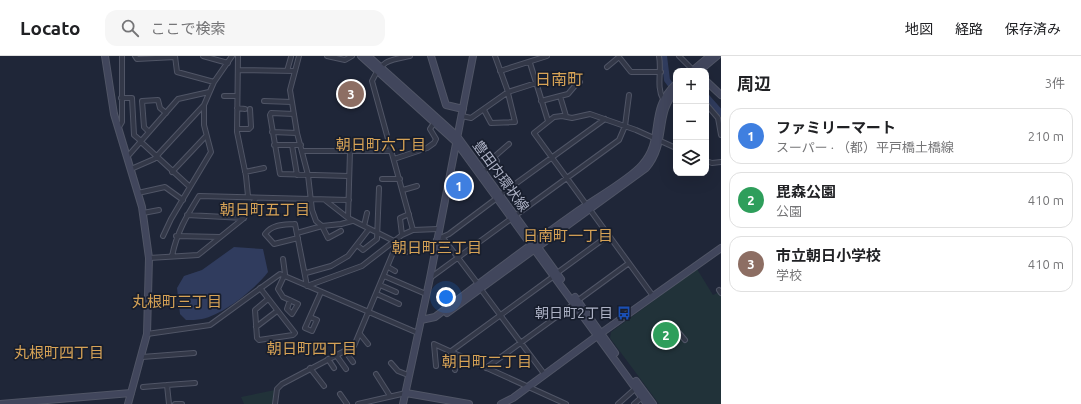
<!DOCTYPE html>
<html lang="ja">
<meta charset="utf-8">
<style>
body{margin:0;font-family:Ubuntu,"Noto Sans JP",sans-serif;background:#f6f6f6;color:#202124}
.controls{position:absolute;right:12px;top:12px;display:grid;overflow:hidden;border-radius:8px;box-shadow:0 4px 16px #0002}
.controls button{width:36px;height:36px;display:grid;place-items:center;padding:0;border:0;border-bottom:1px solid #e0e0e0;background:#fff;color:#202124;font:20px sans-serif}
.you{position:absolute;left:446px;top:241px;width:14px;height:14px;margin:-10px;border:3px solid #fff;border-radius:50%;background:#1a73e8;box-shadow:0 0 0 6px #1a73e833}
.badge{display:grid;place-items:center;width:26px;height:26px;border-radius:50%;background:#0f766e;color:#fff;font-size:13px;font-weight:700}
.pin{position:absolute;translate:-50% -50%;border:2px solid #fff;box-shadow:0 1px 4px #0006}
.list{margin:0;padding:0;list-style:none}
h2{display:flex;justify-content:space-between;align-items:center;height:52px;margin:0;padding:0 16px;font-size:17px}
h2 small{font-size:13px;font-weight:400;color:#757577}
.list li{display:grid;grid-template-columns:26px 1fr auto;gap:12px;align-items:center;box-sizing:border-box;height:56px;margin:0 8px 8px;padding:0 8px;border:1px solid #e0e0e0;border-radius:12px}
.list b{display:block;font-size:15px;white-space:nowrap}
.list p{margin:0;font-size:13px;white-space:nowrap;color:#757577}
.list em{font-size:13px;font-style:normal;color:#757577}
.icon{flex:none;width:22px;height:22px;fill:none;stroke:currentColor;stroke-width:2;stroke-linecap:round;stroke-linejoin:round}
.map{position:relative;flex:none;width:721px;height:348px;overflow:hidden}
header{display:flex;align-items:center;gap:24px;box-sizing:border-box;height:56px;padding:0 20px;background:#fff;border-bottom:1px solid #e0e0e0}
header strong{font-size:19px}
nav{display:flex;gap:22px;margin-inline-start:auto;font-size:14px}
.search{width:280px;height:36px;background:#f6f6f6;display:flex;align-items:center;gap:10px;box-sizing:border-box;padding:0 14px;border-radius:12px;color:#757577;font-size:15px}
main{display:flex}
aside{flex:1;background:#fff}
.map>svg:first-child{display:block}
.green{fill:#213239}
.water{fill:#303c5e}
.lines{fill:none;stroke-linecap:round;stroke-linejoin:round}
.river{stroke:#303c5e;stroke-width:6}
.street-casing{stroke:#505566;stroke-width:6}
.secondary-casing{stroke:#505566;stroke-width:8}
.street{stroke:#333848;stroke-width:4}
.secondary{stroke:#41465c;stroke-width:6}
.labels{text-anchor:middle;dominant-baseline:central;stroke-width:3.5;stroke-linejoin:round;paint-order:stroke}
.street-label{font-size:14px;fill:#adb2c5;stroke:#181e2d}
.poi-label{font-size:14px;fill:#adb2c5;stroke:#181e2d;text-anchor:end}
.neighbourhood-label{font-size:15px;fill:#d7a356;stroke:#181e2d}
.quarter-label{font-size:16px;fill:#d7a356;stroke:#181e2d}
</style>
<header>
<strong>Locato</strong>
<div class="search"><svg class="icon" aria-label="search" viewBox="0 0 24 24"><circle cx="10" cy="10" r="6"/><path d="M15 15l6 6"/></svg>ここで検索</div>
<nav><a>地図</a><a>経路</a><a>保存済み</a></nav>
</header>
<main>
<div class="map">
<svg width="721" height="348" viewBox="0 0 721 348">
<rect width="100%" height="100%" fill="#1f2638"/>
<!-- green -->
<path class="green" d="M697,213L713,239L721,235V348H659L610,282L611,276Z
M275,334L274,346L272,348H244L241,341Z"/>
<!-- water -->
<path class="water" d="M234,191L263,193L268,216C254,234 224,258 202,263C197,264 191,264 186,264L180,258L177,232L184,220L202,214Z"/>
<g class="lines">
<!-- river -->
<path class="river" d="M664,0L667,24L670,28
M706,40L721,57"/>
<!-- street casing -->
<g class="street-casing">
<path id="street" d="M135,0L137,3L175,1
M175,0L177,16L214,26
M203,0L228,7
M238,0L237,76L246,120L248,140
M299,0L290,34L297,77L308,119L312,154L316,165L322,170L341,168L352,165
M327,0L345,4L352,0
M410,0C389,4 382,4 372,25L413,174
M659,0C662,14 656,31 663,43
M679,0L693,14
M530,7L548,65
M607,11L619,1L631,16H661
M238,14L295,15
M287,15L291,1
M500,15L547,0
M224,40H237
M560,40L568,38L579,25L580,26
M121,42H132L134,79L141,85
M264,45L292,46
M541,45L560,40L566,60
M706,48L718,62L721,79
M237,52L245,53
M484,54L491,67L515,66L507,33L495,0
M294,58L271,57L270,59L280,118L349,120
M462,60L471,62L508,36L536,27
M119,71L122,66V0
M237,73H249L251,71L250,53
M149,76L144,71L142,45L158,44L160,52L166,57
M272,76L297,77
M140,85L190,131L211,96L204,69V49L214,26L232,0
M274,89H301
M292,89L297,119
M303,95H350L348,162
M350,95H391
M128,100L178,43L209,36
M394,103L427,92L434,87L436,83L430,73L434,67
M706,105L712,107L721,106
M131,113L154,103L204,49
M172,116L206,80
M245,116L264,112
M483,116L497,105L494,101L509,88
M382,123H400
M403,134L417,130
M138,137L165,131L183,144
M500,139L605,63
M143,157L159,154
M187,159L244,162
M516,159L619,84L625,70L629,39
M364,170L367,157
M297,177L322,170L328,182L341,175
M402,179L400,162L409,158
M163,180L171,163L190,131
M176,180L220,181
M298,182L274,188L265,178C273,168 283,169 295,168L307,230
M443,182L478,228
M436,184L449,178L497,142
M357,189L363,194L377,183L379,132
M395,192L406,196
M172,200C177,176 186,161 199,140L349,144
M149,202L198,199L244,162L256,142
M283,203L285,218L278,233L283,241L298,248L292,258L287,253L290,244
M388,211L395,215
M306,217L331,210L348,200L369,173
M557,217L609,179
M384,220L426,238
M430,222L512,162
M380,229L396,236
M307,230L362,210L402,179L413,174L438,173
M260,232L295,277L293,279L259,284L257,282L255,254L268,243
M480,232L545,319
M719,234L721,237
M377,238L399,248
M653,240L534,77L554,61L562,60L572,62L590,58L636,74L676,92
M577,245L629,207
M310,261L317,264L312,275L305,272L321,236
M256,271L277,255
M674,271L685,284
M147,278L210,269L280,218L418,277
M360,278L368,288
M345,295L353,306
M450,296L554,220
M336,299L346,313
M142,301L194,297
M328,303L334,312
M391,307L398,315L408,319
M436,310L434,288L566,348
M310,312L324,330
M486,312L574,248
M455,314L459,300
M376,318L390,340
M143,331L167,329
M340,338L347,348
M169,348L167,329L195,327
M175,348H182
M275,348L277,333L282,328L354,290L395,192L396,186L348,162L325,144
M358,348L406,337
M618,348L636,332
M634,348L642,341"/>
</g>
<!-- secondary casing -->
<g class="secondary-casing">
<path id="secondary" d="M105,0L114,58L142,151L149,202L147,278L128,348
M361,0L456,86L647,348
M368,0L457,80L561,223
M431,0L446,49L463,53
M692,15L710,0
M699,15L717,0
M706,25L721,39
M575,241L615,297
M447,257L646,112C668,86 654,57 676,35
M421,264L435,261C482,225 530,189 578,155C596,142 629,124 642,109C666,82 647,55 676,28
M636,325L653,348
M406,337L469,348
M0,348L131,337
M403,348L430,222L473,0
M501,348L513,342L597,280L721,192"/>
</g>
<!-- street -->
<use href="#street" class="street"/>
<!-- secondary -->
<use href="#secondary" class="secondary"/>
</g>
<!-- icons -->
<defs>
<g id="bus-bare" transform="scale(1.08)"><path d="M-5-6H5V4H4V6H2V4H-2V6H-4V4H-5ZM-3.5-4V0h7V-4ZM-3.5 1.2v1.5H-2V1.2ZM2 1.2v1.5H3.5V1.2Z" fill="#1a4fb4" stroke="#181e2d" stroke-width="2.5" paint-order="stroke"/></g>
</defs>
<g fill-rule="evenodd">
<use href="#bus-bare" x="624" y="257"/>
</g>
<g class="labels">
<!-- street labels -->
<g class="street-label">
<text transform="translate(501 120) rotate(54)">豊田内環状線</text>
</g>
<!-- poi labels -->
<g class="poi-label">
<text x="613" y="257">朝日町2丁目</text>
</g>
<!-- neighbourhood labels -->
<g class="neighbourhood-label">
<text x="381" y="88">朝日町六丁目</text>
<text x="265" y="153">朝日町五丁目</text>
<text x="568" y="179">日南町一丁目</text>
<text x="437" y="191">朝日町三丁目</text>
<text x="177" y="245">丸根町三丁目</text>
<text x="312" y="292">朝日町四丁目</text>
<text x="59" y="296">丸根町四丁目</text>
<text x="487" y="305">朝日町二丁目</text>
</g>
<!-- quarter labels -->
<g class="quarter-label">
<text x="559" y="23">日南町</text>
</g>
</g>
</svg>
<div class="controls">
<button>+</button>
<button>−</button>
<button><svg class="icon" aria-label="layers" viewBox="0 0 24 24"><path d="M12 4l9 5-9 5-9-5zM3 14l9 5 9-5"/></svg></button>
</div>
<div class="you"></div>
<div class="pin badge" style="left:459px;top:130px;background:#3f7fe0">1</div>
<div class="pin badge" style="left:666px;top:279px;background:#2e9e5b">2</div>
<div class="pin badge" style="left:351px;top:38px;background:#8d6e63">3</div>
</div>
<aside>
<h2>周辺<small>3件</small></h2>
<ul class="list">
<li><span class="badge" style="background:#3f7fe0">1</span><div><b>ファミリーマート</b><p>スーパー · （都）平戸橋土橋線</p></div><em>210 m</em></li>
<li><span class="badge" style="background:#2e9e5b">2</span><div><b>毘森公園</b><p>公園</p></div><em>410 m</em></li>
<li><span class="badge" style="background:#8d6e63">3</span><div><b>市立朝日小学校</b><p>学校</p></div><em>410 m</em></li>
</ul>
</aside>
</main>
